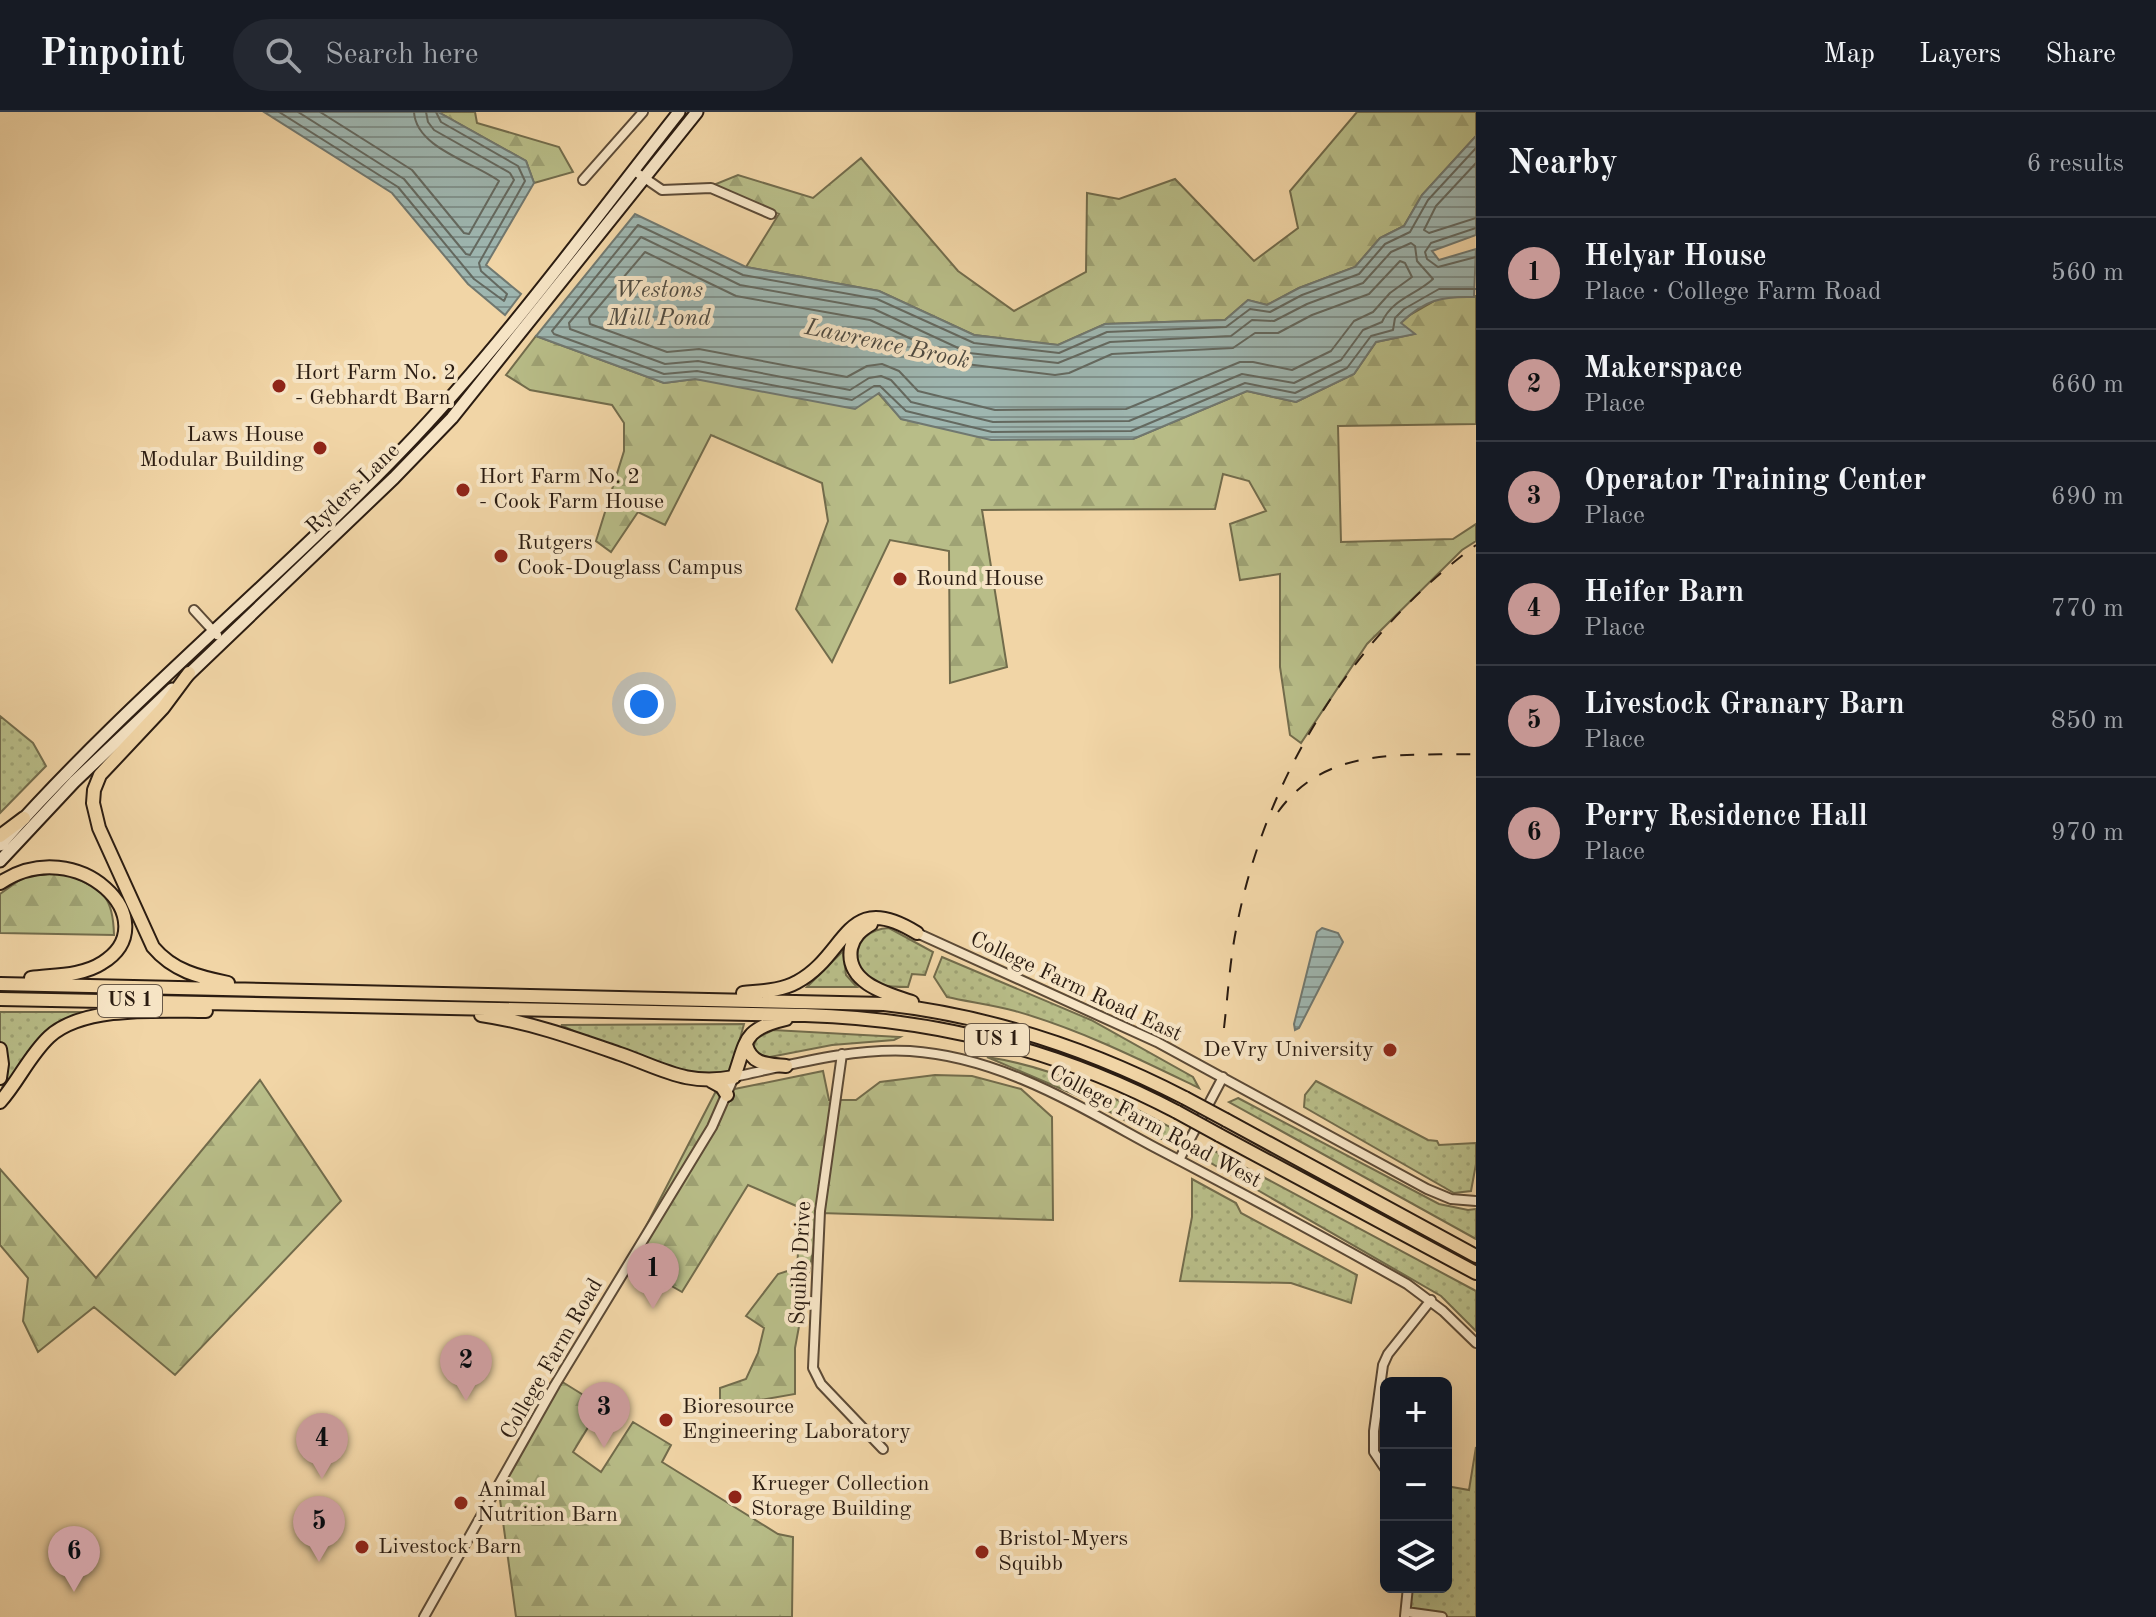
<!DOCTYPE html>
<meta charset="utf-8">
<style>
body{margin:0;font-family:"Old Standard TT",serif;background:#242831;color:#f1f3f6}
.controls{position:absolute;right:24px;bottom:24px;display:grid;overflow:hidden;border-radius:12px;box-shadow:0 8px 32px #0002}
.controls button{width:72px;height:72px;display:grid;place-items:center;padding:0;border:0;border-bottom:2px solid #363941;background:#171b24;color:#f1f3f6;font:40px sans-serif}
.you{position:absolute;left:644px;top:592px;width:28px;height:28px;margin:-20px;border:6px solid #fff;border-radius:50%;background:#1a73e8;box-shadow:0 0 0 12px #1a73e833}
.badge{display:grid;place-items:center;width:52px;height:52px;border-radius:50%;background:#c59692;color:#111;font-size:26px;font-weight:700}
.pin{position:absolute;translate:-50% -66px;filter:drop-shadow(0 2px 4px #0008)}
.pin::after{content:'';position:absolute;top:42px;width:28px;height:24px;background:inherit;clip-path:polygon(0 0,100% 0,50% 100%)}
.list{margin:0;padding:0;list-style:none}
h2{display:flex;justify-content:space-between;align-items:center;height:104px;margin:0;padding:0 32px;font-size:34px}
h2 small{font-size:26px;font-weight:400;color:#9ea1a6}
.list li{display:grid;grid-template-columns:52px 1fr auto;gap:24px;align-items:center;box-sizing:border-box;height:112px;padding:0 32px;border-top:2px solid #363941}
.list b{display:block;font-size:30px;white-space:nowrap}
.list p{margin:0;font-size:26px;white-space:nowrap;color:#9ea1a6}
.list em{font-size:26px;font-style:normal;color:#9ea1a6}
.icon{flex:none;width:44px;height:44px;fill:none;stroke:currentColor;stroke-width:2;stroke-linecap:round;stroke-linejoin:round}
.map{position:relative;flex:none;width:1476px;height:1505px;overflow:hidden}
header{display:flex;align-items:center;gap:48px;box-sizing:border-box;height:112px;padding:0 40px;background:#171b24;border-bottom:2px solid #363941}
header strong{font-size:38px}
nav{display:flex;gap:44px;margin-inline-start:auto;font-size:28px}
.search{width:560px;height:72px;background:#242831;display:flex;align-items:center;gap:20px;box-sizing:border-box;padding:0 28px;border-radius:44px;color:#9ea1a6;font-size:30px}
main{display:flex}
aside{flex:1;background:#171b24}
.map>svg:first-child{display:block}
.grass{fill:url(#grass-dots);stroke:#726c4c;stroke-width:2}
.forest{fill:url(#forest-firs);stroke:#726c4c;stroke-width:2}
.water{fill:url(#water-rules);stroke:#707870;stroke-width:2}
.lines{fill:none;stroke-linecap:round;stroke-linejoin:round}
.shore{stroke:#646960;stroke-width:2}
.minor-casing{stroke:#5c4a36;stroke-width:12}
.secondary-casing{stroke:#2b1c11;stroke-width:15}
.trunk-casing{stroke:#2b1c11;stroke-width:16}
.minor{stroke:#f6e4c5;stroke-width:8}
.secondary{stroke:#f6e4c5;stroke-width:11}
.trunk{stroke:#f1d5a6;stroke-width:12}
.rail{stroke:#2b1c11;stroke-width:2;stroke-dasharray:14 14;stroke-linecap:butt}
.trunk-bridge-casing{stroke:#2b1c11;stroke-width:16;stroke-linecap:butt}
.trunk-bridge{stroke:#f1d5a6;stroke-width:12}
.poi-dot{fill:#8f2418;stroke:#f6e4c5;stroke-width:3}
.labels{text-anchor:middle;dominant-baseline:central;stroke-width:8;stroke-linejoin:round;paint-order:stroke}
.shield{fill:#f6e4c5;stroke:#685847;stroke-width:2}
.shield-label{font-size:20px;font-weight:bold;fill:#2b1c11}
.poi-label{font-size:22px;fill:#2b1c11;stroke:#f6e4c5;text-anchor:start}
.street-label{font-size:22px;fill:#2b1c11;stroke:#f6e4c5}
.water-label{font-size:24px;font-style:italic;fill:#4e4a41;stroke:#f6e4c5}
</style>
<header>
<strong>Pinpoint</strong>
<div class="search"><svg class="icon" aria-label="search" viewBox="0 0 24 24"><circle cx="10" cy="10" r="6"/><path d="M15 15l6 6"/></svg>Search here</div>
<nav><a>Map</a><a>Layers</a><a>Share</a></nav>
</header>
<main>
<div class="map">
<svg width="1476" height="1505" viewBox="0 0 1476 1505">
<defs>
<pattern id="grass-dots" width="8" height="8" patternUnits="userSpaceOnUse" patternTransform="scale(2)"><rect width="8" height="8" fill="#b8bd88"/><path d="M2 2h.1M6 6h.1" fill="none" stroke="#9ea274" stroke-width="1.8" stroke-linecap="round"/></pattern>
<pattern id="forest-firs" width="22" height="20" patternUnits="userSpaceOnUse" patternTransform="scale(2)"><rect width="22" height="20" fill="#b8bd88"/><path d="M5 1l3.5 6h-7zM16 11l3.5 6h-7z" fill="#9ea274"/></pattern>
<pattern id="water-rules" width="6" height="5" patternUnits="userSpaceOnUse" patternTransform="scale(2)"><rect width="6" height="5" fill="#9eb6b0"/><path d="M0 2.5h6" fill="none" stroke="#81938e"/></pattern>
</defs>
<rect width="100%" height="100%" fill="#f1d5a6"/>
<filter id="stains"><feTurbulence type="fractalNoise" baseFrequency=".0025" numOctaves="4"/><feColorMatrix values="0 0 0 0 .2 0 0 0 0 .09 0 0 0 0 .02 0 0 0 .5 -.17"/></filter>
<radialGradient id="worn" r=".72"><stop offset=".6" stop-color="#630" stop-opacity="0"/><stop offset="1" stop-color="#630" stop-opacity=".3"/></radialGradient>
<!-- grass -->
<path class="grass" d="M0,604L33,631L46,654L0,701Z
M889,816L933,840L925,863L912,862L908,875C900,875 890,875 882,873C848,865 848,818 889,816Z
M843,839L846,863L857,875H807Z
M942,845L1091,908L1193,965L1199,976C1139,947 1079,917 1015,899C993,893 969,890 947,885L934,865Z
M0,900H85L54,915L1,982L7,952L0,929Z
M744,912L731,960C725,961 719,964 713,965C684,967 589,927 561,913Z
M773,918L900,925L894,928L832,933L770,945L757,944L753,935L757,926Z
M987,945C1054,955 1118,986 1177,1019L1170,1027H1159L1092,990Z
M1316,969L1428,1028L1437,1029L1439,1033L1476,1031V1052L1471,1079L1454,1081L1304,995L1305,983Z
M1238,986L1439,1092L1468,1098L1476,1097V1127L1229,990Z
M1209,1036L1476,1179V1219L1441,1184L1209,1050Z
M1192,1067L1236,1091L1241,1101L1357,1163L1351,1191L1291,1171L1180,1169L1192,1105Z
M1476,1335V1505H1448L1406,1500L1408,1475H1446V1374L1469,1378Z"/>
<!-- forest -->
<path class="forest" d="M438,0H475L477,11L559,35L573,60L534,71L526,49Z
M1357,0H1476V24L1422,83L1404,114L1380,126L1355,155L1299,176L1267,193L1248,188L1225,208L1105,212L1058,233L974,223L879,179L746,155L779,102L711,74L738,63L813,86L861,46L958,159L1014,199L1086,160L1087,81L1119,87L1175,67L1254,149L1298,116L1290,79Z
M1443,184H1476V312L1338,314L1341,430L1453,427L1476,412V429L1462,438L1367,532L1301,631L1290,623L1280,555V462L1240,468L1230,412L1266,399L1249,369L1223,362L1215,397L982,398L1007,555L950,571L949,439L890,428L832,550L796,497L828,409L822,371L711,323L665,413L638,400L611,440L596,429L624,339V311L612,293L530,278L506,263L536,224L664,271L695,267L878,281L902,307L939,314L1133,327L1247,279L1296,290L1354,262L1376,230L1414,222L1400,211L1410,203Z
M63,760C100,778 113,779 114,823L0,821V782L24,765Z
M823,959L829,988H856L880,970L935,963L972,964L1021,977L1052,1005L1053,1108L820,1101L795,1236V1282L720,1295V1276L746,1267L758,1241L764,1216L746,1204L778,1162L797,1156L801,1096L748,1073L682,1180L628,1149L715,981Z
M260,968L341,1089L175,1263L94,1195L38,1240L23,1209L28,1166L0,1133V1057L96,1166Z
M556,1266L601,1294L573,1340L601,1360L633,1310L671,1333L662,1350L778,1422L793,1425L792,1505H516L498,1373Z"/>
<!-- water -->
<path class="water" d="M264,0H438L526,49L534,71L486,153L521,182L505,203L468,172L392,81Z
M1476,24V123L1432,139L1439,148L1476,137L1474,185C1442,184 1424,188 1401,211L1415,222L1376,230L1354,262L1296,290L1247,279L1133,327L991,328L901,307L879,281L855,297L695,267L664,271L536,224L635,102L746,155L879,179L974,223L1058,233L1105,212L1225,208L1248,188L1267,193L1299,176L1355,155L1380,126L1404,114L1422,83Z
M1322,816L1338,821L1343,830L1299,916L1295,918L1294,912L1317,820Z"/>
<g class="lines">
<!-- shore -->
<path class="shore" d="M279,0L398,75L474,167L504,189L507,182L481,159L479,151L525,69L518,54L441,10L436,0
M298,0L404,67L466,142L470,143L514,68L510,61L434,18L428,10L426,0
M320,0L412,58L464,121L469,122L499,69C473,50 416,36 414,0
M1476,36L1428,88L1410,120L1385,132L1359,162L1302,183L1270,200L1250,197L1226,215L1107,220L1059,241L974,231L877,187L743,163L638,113L552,219L554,222L664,262L697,259L852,288L874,274H880L906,299L992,320L1131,319L1245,271L1295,281L1347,256L1371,224L1393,218L1395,206L1404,197L1439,177H1476
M1476,51L1436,94L1424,118L1429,121L1476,106
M1476,116L1431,131L1425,140L1427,147L1438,155L1476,145
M641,125L740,173L874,197L969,241L1058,251L1110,230L1231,224L1252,208L1274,209L1307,192L1363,171L1391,140L1411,131L1415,134L1417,149L1433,167C1416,183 1392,187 1382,210L1363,218L1341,248L1294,271L1242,262L1129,309L993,310L911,290L891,268L881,264L869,266L850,278L698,249L665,252L570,217L569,211Z
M645,140L736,184L870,208L966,252L1055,263L1069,261L1112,242L1233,236L1255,221H1278L1312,203L1369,182L1400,149L1405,151L1412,165L1390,181L1373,200L1354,209L1331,239L1292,258L1253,250H1240L1126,297L995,298L918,279L899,259L882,252L867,254L847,265L699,237L667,240L590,212L589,206Z"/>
<!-- minor casing -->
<g class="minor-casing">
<path id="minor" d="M633,58L662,78L711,76L771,102
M583,68L643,0
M194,498L217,523
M917,821L1157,930L1427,1077L1451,1087L1476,1089
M842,942L820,1099L813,1256L821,1272L883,1337
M1179,1048L1223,965
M1386,1358L1374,1340V1319L1383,1253L1388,1242L1431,1188
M1406,1500L1442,1505
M1405,1504L1408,1475
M424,1505L555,1273L712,1015L734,965L743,963C798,951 853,936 910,939C1001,945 1078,994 1156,1036C1240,1080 1324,1125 1407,1172L1443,1199L1476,1231"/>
</g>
<!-- secondary casing -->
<g class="secondary-casing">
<path id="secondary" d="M185,566L394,366L452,306L697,0
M0,733C124,592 272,473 402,338C503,233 589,114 679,0
M0,749L74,670L172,577"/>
</g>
<!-- trunk casing -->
<g class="trunk-casing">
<path id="trunk" d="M189,561L163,596L100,663L94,678L93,691L99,716L153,835C173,859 199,865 228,871
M0,724L24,706
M0,771C78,719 169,810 102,851C82,864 54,863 31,866
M871,812C861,818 854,824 851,836C845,871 887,882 912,890
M0,872L884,892C992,904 1090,937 1185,986
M743,881C761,879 781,879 797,870C848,843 845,776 917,821
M0,887L805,903C937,907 1060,938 1177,1000
M481,903C529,910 574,926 620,942C663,957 687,974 734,965C747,928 743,917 786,907
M746,933C752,953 767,952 786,954
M0,937L2,952L0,966
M711,969L722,975L727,983
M0,990C18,970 29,944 49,925C83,893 162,899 206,899
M1226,1008L1476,1144
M1219,1023L1476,1161"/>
</g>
<!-- minor -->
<use href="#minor" class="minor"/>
<!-- secondary -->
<use href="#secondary" class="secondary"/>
<!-- trunk -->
<use href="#trunk" class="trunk"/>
<!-- rail -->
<path class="rail" d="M1278,700C1326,633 1404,644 1476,642
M1224,916C1228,882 1230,846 1237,813C1266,664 1354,523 1476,433"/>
<!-- trunk-bridge casing -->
<g class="trunk-bridge-casing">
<path id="trunk-bridge" d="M1185,986L1226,1008
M1177,1000L1219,1023"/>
</g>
<!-- trunk-bridge -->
<use href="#trunk-bridge" class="trunk-bridge"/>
</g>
<!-- markers -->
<g class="poi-dot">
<circle cx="279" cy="274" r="8"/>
<circle cx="320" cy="336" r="8"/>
<circle cx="463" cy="378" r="8"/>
<circle cx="501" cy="444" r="8"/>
<circle cx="900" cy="467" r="8"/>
<circle cx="1390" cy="938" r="8"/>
<circle cx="666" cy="1308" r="8"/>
<circle cx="735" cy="1385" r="8"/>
<circle cx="461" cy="1391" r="8"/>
<circle cx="362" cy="1435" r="8"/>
<circle cx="982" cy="1440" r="8"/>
</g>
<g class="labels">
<!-- shield labels -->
<g class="shield">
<rect x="98" y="873" width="64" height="32" rx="6"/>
<rect x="965" y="912" width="64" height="32" rx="6"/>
</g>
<g class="shield-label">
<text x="130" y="889">US 1</text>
<text x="997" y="928">US 1</text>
</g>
<!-- poi labels -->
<g class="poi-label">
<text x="295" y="261">Hort Farm No. 2<tspan x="295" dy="25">- Gebhardt Barn</tspan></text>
<text x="304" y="323" text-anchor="end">Laws House<tspan x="304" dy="25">Modular Building</tspan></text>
<text x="479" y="365">Hort Farm No. 2<tspan x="479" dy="25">- Cook Farm House</tspan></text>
<text x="517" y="431">Rutgers<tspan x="517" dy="25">Cook-Douglass Campus</tspan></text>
<text x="916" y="467">Round House</text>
<text x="1374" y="938" text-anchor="end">DeVry University</text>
<text x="682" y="1295">Bioresource<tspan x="682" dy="25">Engineering Laboratory</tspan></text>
<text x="751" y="1372">Krueger Collection<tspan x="751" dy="25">Storage Building</tspan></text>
<text x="477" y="1378">Animal<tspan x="477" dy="25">Nutrition Barn</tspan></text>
<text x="998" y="1427">Bristol-Myers<tspan x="998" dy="25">Squibb</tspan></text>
<text x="378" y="1435">Livestock Barn</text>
</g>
<!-- street labels -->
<g class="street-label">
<text transform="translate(353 377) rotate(-44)">Ryders Lane</text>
<text transform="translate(1076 875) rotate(25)">College Farm Road East</text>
<text transform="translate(1155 1015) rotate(28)">College Farm Road West</text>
<text transform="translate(801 1151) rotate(-87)">Squibb Drive</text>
<text transform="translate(552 1247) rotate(-60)">College Farm Road</text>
</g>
<!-- water labels -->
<g class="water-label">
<text x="659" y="179">Westons<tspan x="659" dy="28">Mill Pond</tspan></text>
<text transform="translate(887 233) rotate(12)">Lawrence Brook</text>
</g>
</g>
<rect width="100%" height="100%" filter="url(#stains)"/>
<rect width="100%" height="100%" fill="url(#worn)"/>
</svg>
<div class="controls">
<button>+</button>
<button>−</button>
<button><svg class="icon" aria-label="layers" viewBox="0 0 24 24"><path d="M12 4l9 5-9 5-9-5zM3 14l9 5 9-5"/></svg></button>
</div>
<div class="you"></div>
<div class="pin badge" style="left:653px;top:1197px">1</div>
<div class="pin badge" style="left:466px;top:1289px">2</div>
<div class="pin badge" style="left:604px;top:1336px">3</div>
<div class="pin badge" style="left:322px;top:1367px">4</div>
<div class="pin badge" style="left:319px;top:1450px">5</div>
<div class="pin badge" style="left:74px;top:1480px">6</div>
</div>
<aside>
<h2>Nearby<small>6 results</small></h2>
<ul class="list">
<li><span class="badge">1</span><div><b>Helyar House</b><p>Place · College Farm Road</p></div><em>560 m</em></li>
<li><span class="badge">2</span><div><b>Makerspace</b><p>Place</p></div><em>660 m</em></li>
<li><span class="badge">3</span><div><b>Operator Training Center</b><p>Place</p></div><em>690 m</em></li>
<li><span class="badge">4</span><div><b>Heifer Barn</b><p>Place</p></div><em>770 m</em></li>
<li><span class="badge">5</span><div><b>Livestock Granary Barn</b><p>Place</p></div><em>850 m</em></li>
<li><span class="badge">6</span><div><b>Perry Residence Hall</b><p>Place</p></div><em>970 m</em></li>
</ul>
</aside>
</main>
